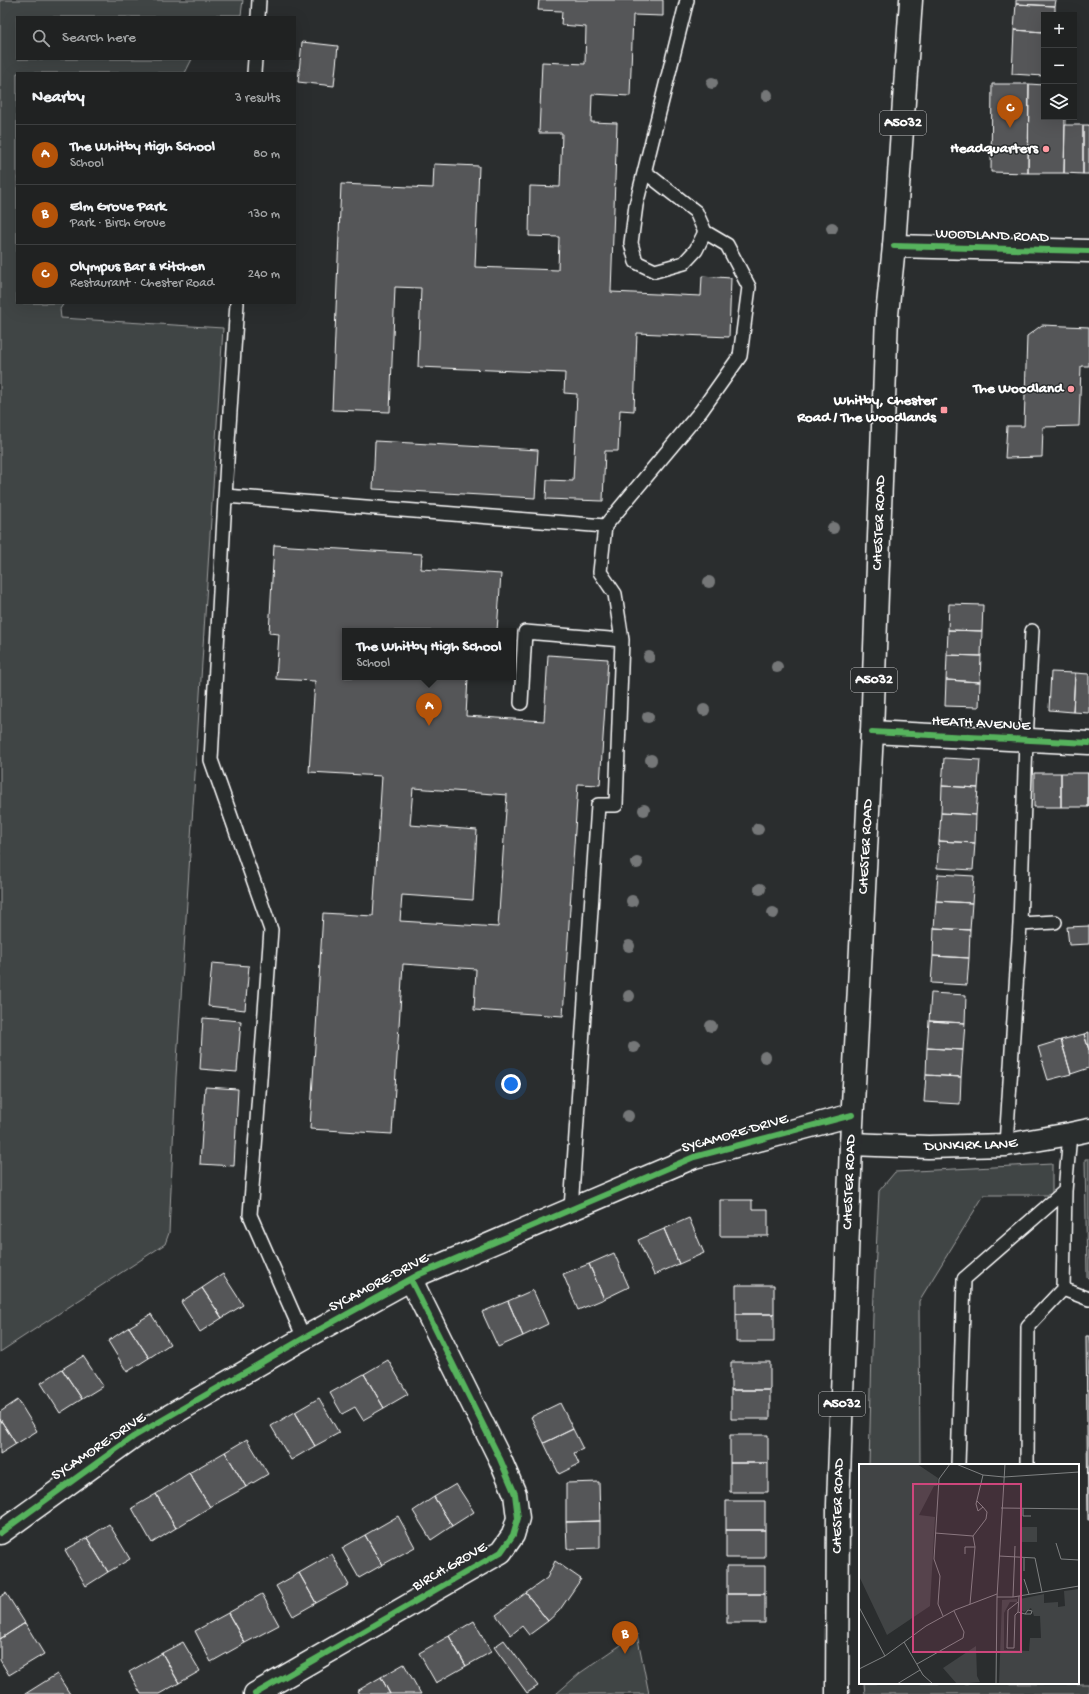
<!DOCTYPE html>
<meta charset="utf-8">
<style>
body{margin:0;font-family:"Gochi Hand",sans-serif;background:#2d2f2f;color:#f1f3f6}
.controls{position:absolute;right:12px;top:12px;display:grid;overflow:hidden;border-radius:0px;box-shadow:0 4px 16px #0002}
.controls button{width:36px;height:36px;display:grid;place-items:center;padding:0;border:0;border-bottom:1px solid #3d3f40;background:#202222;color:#f1f3f6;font:20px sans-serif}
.you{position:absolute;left:511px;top:1084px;width:14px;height:14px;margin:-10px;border:3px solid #fff;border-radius:50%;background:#1a73e8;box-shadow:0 0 0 6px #1a73e833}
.badge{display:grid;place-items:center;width:26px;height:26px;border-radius:50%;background:#b45309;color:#fff;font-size:13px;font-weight:700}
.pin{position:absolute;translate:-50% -33px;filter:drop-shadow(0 1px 2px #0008)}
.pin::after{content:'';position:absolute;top:21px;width:14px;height:12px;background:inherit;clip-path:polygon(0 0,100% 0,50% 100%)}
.popup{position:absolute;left:342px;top:628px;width:174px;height:52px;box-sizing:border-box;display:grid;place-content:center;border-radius:0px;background:#202222;filter:drop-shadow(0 1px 3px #0005);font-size:13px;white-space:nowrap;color:#a2a4a5}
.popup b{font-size:15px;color:#f1f3f6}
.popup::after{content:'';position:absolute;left:50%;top:100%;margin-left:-8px;border:8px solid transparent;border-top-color:#202222}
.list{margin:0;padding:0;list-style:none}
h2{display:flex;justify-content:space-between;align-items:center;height:52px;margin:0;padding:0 16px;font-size:17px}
h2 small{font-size:13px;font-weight:400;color:#a2a4a5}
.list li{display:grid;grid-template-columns:26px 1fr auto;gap:12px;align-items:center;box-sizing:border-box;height:60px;padding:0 16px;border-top:1px solid #3d3f40}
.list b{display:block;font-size:15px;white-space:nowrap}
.list p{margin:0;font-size:13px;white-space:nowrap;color:#a2a4a5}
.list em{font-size:13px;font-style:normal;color:#a2a4a5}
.icon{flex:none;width:22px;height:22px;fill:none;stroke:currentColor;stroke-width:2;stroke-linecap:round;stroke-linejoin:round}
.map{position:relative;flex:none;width:1089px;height:1694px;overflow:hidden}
.search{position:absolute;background:#202222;box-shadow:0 4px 16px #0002;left:16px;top:16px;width:280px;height:44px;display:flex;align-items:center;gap:10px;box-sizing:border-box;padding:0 14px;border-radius:0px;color:#a2a4a5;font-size:15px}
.panel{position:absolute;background:#202222;box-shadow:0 4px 16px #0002;left:16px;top:72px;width:280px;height:232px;border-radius:0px}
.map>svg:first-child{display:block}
.green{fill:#414445;stroke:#a0a2a2}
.building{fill:#555758;stroke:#fff;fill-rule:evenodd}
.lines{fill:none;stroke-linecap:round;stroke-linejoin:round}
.lane-casing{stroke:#fff;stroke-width:16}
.street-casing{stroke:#fff;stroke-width:25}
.secondary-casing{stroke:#fff;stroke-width:25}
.primary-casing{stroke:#fff;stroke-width:25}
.lane{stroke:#2a2d2e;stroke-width:13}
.street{stroke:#2a2d2e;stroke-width:22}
.secondary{stroke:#2a2d2e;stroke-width:22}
.primary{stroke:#2a2d2e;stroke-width:22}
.cycleway-casing{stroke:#2a2d2e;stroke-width:8}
.cycleway{stroke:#56b35d;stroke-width:6}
.tree{fill:#757778}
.poi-dot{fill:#ff9aa2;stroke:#2a2d2e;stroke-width:1.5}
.labels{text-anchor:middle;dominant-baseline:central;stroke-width:3;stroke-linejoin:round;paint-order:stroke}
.shield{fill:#2a2d2e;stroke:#bfc0c0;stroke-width:1}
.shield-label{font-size:14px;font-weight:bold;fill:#fff}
.poi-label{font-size:15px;font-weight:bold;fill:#fff;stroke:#2a2d2e;text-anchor:end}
.street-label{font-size:15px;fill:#fff;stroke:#2a2d2e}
.inset-road{fill:none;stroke:#7f8182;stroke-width:1}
.view{fill:#ce467c;fill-opacity:0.15;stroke:#ce467c;stroke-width:2}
.inset-edge{fill:none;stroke:#fff;stroke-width:2}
</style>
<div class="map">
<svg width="1089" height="1694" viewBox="0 0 1089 1694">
<rect width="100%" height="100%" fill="#2a2d2e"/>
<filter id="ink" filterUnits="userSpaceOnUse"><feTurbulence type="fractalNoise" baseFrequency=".025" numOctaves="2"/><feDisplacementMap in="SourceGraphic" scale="8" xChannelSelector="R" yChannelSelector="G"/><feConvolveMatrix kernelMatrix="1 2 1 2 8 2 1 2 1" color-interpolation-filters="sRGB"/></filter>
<g filter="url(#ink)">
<!-- green -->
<path class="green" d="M0,0H243L241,15H216L215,17H17V59H192L185,73H17V303H64L60,309L61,318L223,328L176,1077L169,1233L165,1244L0,1352Z
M1085,1159H1089V1279L1087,1277Z
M1052,1164V1195H984L919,1301L920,1465H869L873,1315L879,1191L895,1172Z
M637,1634L649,1694H556L580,1673Z
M864,1683L1089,1684V1694H865Z"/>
<!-- building -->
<path class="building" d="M539,0H663V16L633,15L630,96L592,94L591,122L617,123L611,292L701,296L702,276L731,278L729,337L637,333L634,411L620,410L618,451H605L603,501L546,499L547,480L573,481L577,394L564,393L565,373L418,367L421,288L395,287L390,412L332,410L341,184L433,188L434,164L479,166L475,267L558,270L559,237L529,236L530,186L560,187L562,133H539L542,62L585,64L586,27L561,25L562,11L538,10Z
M1016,0H1056L1055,6L1016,4Z
M1016,4L1055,6V15H1044V32L1014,30Z
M1014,30L1044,32V76L1012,74Z
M302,42L338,46L334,86L298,82Z
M992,84H1029L1028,173L991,172Z
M1029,84L1044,85V117H1065L1064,173H1028Z
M1065,125H1083V174L1064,173Z
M1083,125H1089V174H1083Z
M1042,325L1089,327V366H1081L1079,426L1043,427L1042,457L1005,458L1007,426H1024L1027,336Z
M375,441L538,450L535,498L373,489Z
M274,545L422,554L421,569L501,574L497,631H345V677H468L466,716L544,721L548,655L608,659L600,785L578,784L563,1016L474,1010L476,969L403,964L392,1134L310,1129L323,913L373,916L382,776L309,772L315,681L276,679L279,634L269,633ZM413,788L507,795L498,927L400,921L402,895L473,900L477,830L410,825Z
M949,604L983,605L982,631L948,630Z
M948,630L982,631L981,656L947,655Z
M947,655L981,656L980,682L946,680Z
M1051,672L1075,673L1073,712L1049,710Z
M1075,673L1089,674V713L1073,712Z
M946,680L980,682L979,707L945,706Z
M944,758L980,760L978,788L942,786Z
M1034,773H1061V807H1034Z
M1061,773H1088V807H1061Z
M1088,773H1089V807H1088Z
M942,786L978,788L976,815L941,813Z
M941,813L976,815L975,843L939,841Z
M939,841L975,843L973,870L937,868Z
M938,874L974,876L972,903L936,901Z
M936,901L972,903L970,930L934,928Z
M1089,926V944L1069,945L1067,927Z
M934,928L970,930L969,958L933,956Z
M933,956L969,958L967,985L931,983Z
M212,963L249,966L245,1010L208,1006Z
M931,993L966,995L965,1023L929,1021Z
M203,1018L241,1021L237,1072L200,1069Z
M929,1021L965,1023L963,1050L927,1048Z
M1089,1032V1050L1084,1034Z
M1084,1034L1089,1050V1068L1071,1074L1061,1040Z
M1061,1040L1071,1074L1048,1080L1038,1047Z
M927,1048L963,1050L961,1077L926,1075Z
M926,1075L961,1077L960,1104L924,1102Z
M205,1087L238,1089L234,1166L200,1164Z
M720,1200H752V1209H768V1236H720Z
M689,1218L704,1253L679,1264L664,1229Z
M664,1229L679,1264L654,1275L638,1240Z
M614,1253L629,1287L604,1299L589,1264Z
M589,1264L604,1299L578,1310L563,1274Z
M223,1274L243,1305L222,1318L202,1288Z
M736,1285H774V1314H736Z
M202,1288L222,1318L200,1332L181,1302Z
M533,1290L548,1324L523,1336L508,1301Z
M508,1301L523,1336L498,1347L482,1312Z
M151,1314L170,1344L149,1358L129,1327Z
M736,1314H774V1342H736Z
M129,1327L149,1358L127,1372L108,1341Z
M1086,1336H1089V1520H1088Z
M83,1356L103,1386L82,1399L62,1369Z
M388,1360L408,1394L384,1408L364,1374Z
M731,1362H770V1390H731Z
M62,1369L82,1399L60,1413L41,1383Z
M364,1374L384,1408L363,1420L355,1407L342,1414L330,1393Z
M731,1390H770V1419H731Z
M319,1398L339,1433L315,1446L295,1412Z
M18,1400L37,1431L16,1444L0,1419V1412Z
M560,1403L573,1429L544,1443L531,1417Z
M295,1412L315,1446L291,1460L271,1426Z
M0,1419L16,1444L0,1454Z
M573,1429L583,1449L574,1453L579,1464L559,1474L544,1443Z
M730,1435H768V1463H730Z
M247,1439L268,1474L246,1487L225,1452Z
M225,1452L246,1487L210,1507L189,1473Z
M730,1463H768V1492H730Z
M189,1473L210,1507L176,1528L156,1494Z
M599,1482L600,1521L566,1522V1483Z
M456,1484L474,1512L452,1526L434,1497Z
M156,1494L176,1528L152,1543L132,1508Z
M434,1497L452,1526L431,1540L413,1511Z
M726,1501H765V1530H726Z
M398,1516L415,1547L382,1565L365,1535Z
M600,1521V1548L567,1549L566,1522Z
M109,1524L130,1559L108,1572L87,1538Z
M726,1530H765V1558H726Z
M365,1535L382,1565L359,1578L342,1548Z
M87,1538L108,1572L86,1586L65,1550Z
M332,1554L349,1585L316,1603L299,1573Z
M555,1561L581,1579L559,1611L548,1621L526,1593L547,1578Z
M727,1566H765V1594H727Z
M299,1573L316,1603L293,1616L276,1586Z
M6,1593L25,1623L0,1639V1597Z
M526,1593L548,1621L529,1635L522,1626L511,1635L496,1615Z
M262,1594L279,1625L245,1643L228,1613Z
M727,1594H765V1623H727Z
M228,1613L245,1643L211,1662L195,1631Z
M474,1621L491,1652L466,1666L449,1636Z
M25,1623L44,1654L9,1675L0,1660V1639Z
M449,1636L466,1666L436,1683L419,1653Z
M504,1640L538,1686L527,1693L494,1647Z
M183,1642L200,1671L179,1683L162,1653Z
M162,1653L179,1683L159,1694H141L129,1672Z
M404,1664L421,1694H390L381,1677Z
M57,1674L70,1694H25Z
M381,1677L390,1694H359L357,1691Z"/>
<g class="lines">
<!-- lane casing -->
<g class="lane-casing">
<path id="lane" d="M258,17L259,0
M254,73L255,59
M645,172L696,212L705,232L696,250L684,263L655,271L636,262L631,243L636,205L687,0
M237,303L228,442L211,760L271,930L250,1215L304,1338
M225,496L605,526
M622,640L615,594L600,572L605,526L701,411L740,356L749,287L727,245L705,232
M521,703L525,632L622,640L616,805H598L571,1209
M1020,924L1055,922
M1006,1145L1020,924L1026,740L1032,631
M1063,1289L1089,1299
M958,1465L964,1279L1065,1191
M1027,1465L1028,1326L1063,1289L1065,1191L1070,1134"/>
</g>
<!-- street casing -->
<g class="street-casing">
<g id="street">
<path d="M872,732L1089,743"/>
<path id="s1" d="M851,1144L928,1147L1006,1145L1070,1134L1089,1130"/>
<path d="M255,1694L501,1552L513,1535L518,1518L515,1494L500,1459L411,1280"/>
</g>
</g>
<!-- secondary casing -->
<g class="secondary-casing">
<path id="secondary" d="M894,246L1089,251
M0,1533L133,1437L304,1338L420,1274L694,1157L852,1115"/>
</g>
<!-- primary casing -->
<g class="primary-casing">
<g id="primary">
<path id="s2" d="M837,1694L838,1505L851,1144L872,732L887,315L894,246L911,0"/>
</g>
</g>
<!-- lane -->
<use href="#lane" class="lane"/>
<!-- street -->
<use href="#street" class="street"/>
<!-- secondary -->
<use href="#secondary" class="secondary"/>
<!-- primary -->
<use href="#primary" class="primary"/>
<!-- cycleway casing -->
<g class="cycleway-casing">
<path id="cycleway" d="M894,246L1089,251
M872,732L1089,743
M0,1533L133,1437L304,1338L420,1274L694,1157L852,1115
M255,1694L501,1552L513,1535L518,1518L515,1494L500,1459L411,1280"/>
</g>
<!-- cycleway -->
<use href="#cycleway" class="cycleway"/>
</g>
<!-- trees -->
<g class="tree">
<circle cx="712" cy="83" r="6"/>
<circle cx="767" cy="95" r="6"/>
<circle cx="832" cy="228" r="6"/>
<circle cx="833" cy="528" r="6"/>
<circle cx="709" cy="582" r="6"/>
<circle cx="649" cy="657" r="6"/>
<circle cx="777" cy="667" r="6"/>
<circle cx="704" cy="710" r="6"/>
<circle cx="648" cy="717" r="6"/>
<circle cx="651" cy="760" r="6"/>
<circle cx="644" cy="810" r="6"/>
<circle cx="758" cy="829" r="6"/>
<circle cx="637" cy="863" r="6"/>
<circle cx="760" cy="889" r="6"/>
<circle cx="632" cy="901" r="6"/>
<circle cx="773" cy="913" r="6"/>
<circle cx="629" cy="946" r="6"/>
<circle cx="629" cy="996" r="6"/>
<circle cx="711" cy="1026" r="6"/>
<circle cx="634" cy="1047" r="6"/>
<circle cx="765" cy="1057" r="6"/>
<circle cx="628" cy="1116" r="6"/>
</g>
</g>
<!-- markers -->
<g class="poi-dot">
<circle cx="1046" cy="149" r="4"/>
<circle cx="1071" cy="389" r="4"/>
<rect x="940" y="406" width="8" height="8" rx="2"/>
</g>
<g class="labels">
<!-- shield labels -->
<g class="shield">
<rect x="880" y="111" width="46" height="24" rx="3"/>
<rect x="851" y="668" width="46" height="24" rx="3"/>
<rect x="819" y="1392" width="46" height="24" rx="3"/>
</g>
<g class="shield-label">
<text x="903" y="123">A5032</text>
<text x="874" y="680">A5032</text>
<text x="842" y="1404">A5032</text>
</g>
<!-- poi labels -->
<g class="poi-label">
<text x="1038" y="149">Headquarters</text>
<text x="1063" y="389">The Woodland</text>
<text x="936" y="401">Whitby, Chester<tspan x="936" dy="17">Road / The Woodlands</tspan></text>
</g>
<!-- street labels -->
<g class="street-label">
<text transform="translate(992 236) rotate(2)">WOODLAND ROAD</text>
<text stroke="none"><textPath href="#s2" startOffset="1172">CHESTER ROAD</textPath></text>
<text transform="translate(981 724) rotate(3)">HEATH AVENUE</text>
<text stroke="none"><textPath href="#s2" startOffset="848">CHESTER ROAD</textPath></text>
<text transform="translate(735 1134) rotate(-16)">SYCAMORE DRIVE</text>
<text stroke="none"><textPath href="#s1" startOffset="120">DUNKIRK LANE</textPath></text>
<text stroke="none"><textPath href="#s2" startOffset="512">CHESTER ROAD</textPath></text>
<text transform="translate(379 1283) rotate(-28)">SYCAMORE DRIVE</text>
<text transform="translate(99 1447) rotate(-34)">SYCAMORE DRIVE</text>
<text stroke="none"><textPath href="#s2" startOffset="188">CHESTER ROAD</textPath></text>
<text transform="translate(450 1567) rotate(-30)">BIRCH GROVE</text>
</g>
</g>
<!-- overview -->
<g transform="translate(859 1464)">
<rect width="220" height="220" fill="#2a2d2e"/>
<path d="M0,0H58L79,14L78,22H75L60,51L76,53L71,142L28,171L0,112ZM162,63H178V78H162ZM220,125V220H140L143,136L158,135V138H151L145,149V186L170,187L171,174H182L181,152H175L172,144L165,148L162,146L161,135L185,130V139L199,138V143L206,142L205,127ZM117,182L118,212L121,218L98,220L84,204Z" fill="#414445"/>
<path class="inset-road" d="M97,0L124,11L145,13L220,8M118,37L124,43L119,47L117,40L124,11M142,44L220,45M164,45V52H172M76,69L114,72M197,79L202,95L220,96M116,83L114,72L127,55L128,48L124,43M106,90V83H116L111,140M140,92L176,94L183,128M165,107V94M165,115L170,130M138,133H154L220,122M154,133L156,82M159,138L149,146L148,184H155L156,151L159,148L160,132M0,143L26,192M159,148L166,150L169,146L173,147L172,150H166M84,152L79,140L81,112L75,95L80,15L91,0M45,178L64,211L74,220M58,200L104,174L105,168L95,147M0,205L26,192L67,162L96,146L138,130M38,220L61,206M137,220L138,133L146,0"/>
<path class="view" d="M54,20H162V188H54Z"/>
<rect width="220" height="220" class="inset-edge"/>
</g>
</svg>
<div class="controls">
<button>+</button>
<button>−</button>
<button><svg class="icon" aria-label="layers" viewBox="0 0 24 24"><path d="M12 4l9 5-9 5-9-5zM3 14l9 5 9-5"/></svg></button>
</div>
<div class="you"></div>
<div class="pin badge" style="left:429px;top:726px">A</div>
<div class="popup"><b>The Whitby High School</b>School</div>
<div class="pin badge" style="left:625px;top:1654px">B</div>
<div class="pin badge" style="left:1010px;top:128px">C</div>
<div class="search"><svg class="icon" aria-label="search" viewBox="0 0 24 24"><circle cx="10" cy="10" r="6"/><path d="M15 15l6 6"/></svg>Search here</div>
<section class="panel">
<h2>Nearby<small>3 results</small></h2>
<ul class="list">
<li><span class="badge">A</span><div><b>The Whitby High School</b><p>School</p></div><em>80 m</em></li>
<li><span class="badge">B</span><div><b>Elm Grove Park</b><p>Park · Birch Grove</p></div><em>130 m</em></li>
<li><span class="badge">C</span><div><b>Olympus Bar &amp; Kitchen</b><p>Restaurant · Chester Road</p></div><em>240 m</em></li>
</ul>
</section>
</div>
